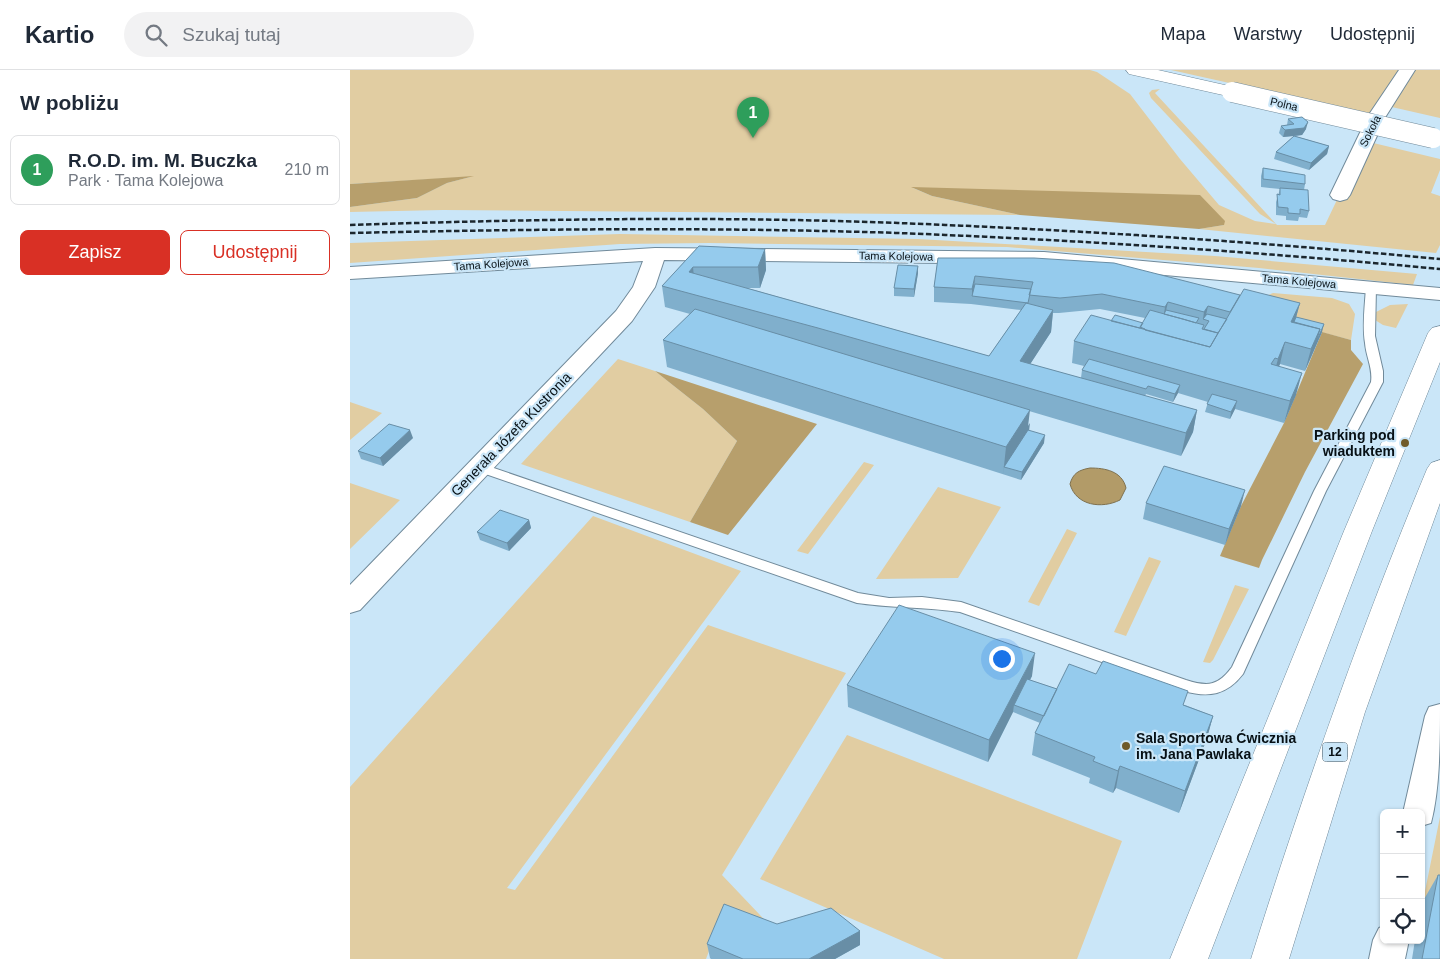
<!DOCTYPE html>
<html lang="pl">
<meta charset="utf-8">
<style>
body{margin:0;font-family:Helvetica,sans-serif;background:#f2f2f3;color:#1f2937}
.controls{position:absolute;right:15px;bottom:15px;display:grid;overflow:hidden;border-radius:8px;box-shadow:0 1px 4px #0004}
.controls button{width:45px;height:45px;display:grid;place-items:center;padding:0;border:0;border-bottom:1px solid #e0e1e3;background:#fff;color:#1f2937;font:25px sans-serif}
.you{position:absolute;left:651px;top:588px;width:18px;height:18px;margin:-12px;border:4px solid #fff;border-radius:50%;background:#1a73e8;box-shadow:0 0 0 8px #1a73e833}
.badge{display:grid;place-items:center;width:32px;height:32px;border-radius:50%;background:#d93025;color:#fff;font-size:16px;font-weight:700}
.pin{position:absolute;translate:-50% -41px;filter:drop-shadow(0 1px 2px #0008)}
.pin::after{content:'';position:absolute;top:26px;width:18px;height:15px;background:inherit;clip-path:polygon(0 0,100% 0,50% 100%)}
.list{margin:0;padding:0;list-style:none}
h2{display:flex;justify-content:space-between;align-items:center;height:65px;margin:0;padding:0 20px;font-size:21px}
h2 small{font-size:16px;font-weight:400;color:#747a83}
.list li{display:grid;grid-template-columns:32px 1fr auto;gap:15px;align-items:center;box-sizing:border-box;height:70px;margin:0 10px 10px;padding:0 10px;border:1px solid #e0e1e3;border-radius:8px}
.list b{display:block;font-size:19px;white-space:nowrap}
.list p{margin:0;font-size:16px;white-space:nowrap;color:#747a83}
.list em{font-size:16px;font-style:normal;color:#747a83}
.actions{display:flex;gap:10px;padding:15px 20px}
.actions a{flex:1;padding:11px 0;border:1px solid #d93025;border-radius:8px;text-align:center;font-size:18px;color:#d93025}
.actions .main{background:#d93025;color:#fff}
.icon{flex:none;width:28px;height:28px;fill:none;stroke:currentColor;stroke-width:2;stroke-linecap:round;stroke-linejoin:round}
.map{position:relative;flex:none;width:1090px;height:889px;overflow:hidden}
header{display:flex;align-items:center;gap:30px;box-sizing:border-box;height:70px;padding:0 25px;background:#fff;border-bottom:1px solid #e0e1e3}
header strong{font-size:24px}
nav{display:flex;gap:28px;margin-inline-start:auto;font-size:18px}
.search{width:350px;height:45px;background:#f2f2f3;display:flex;align-items:center;gap:12px;box-sizing:border-box;padding:0 18px;border-radius:28px;color:#747a83;font-size:19px}
main{display:flex}
aside{flex:1;background:#fff}
.map>svg:first-child{display:block}
.green{fill:#e1cda2}
.forest{fill:#b79f6c}
.water{fill:#b29b68;stroke:#7f714f}
.lines{fill:none;stroke-linecap:round;stroke-linejoin:round}
.service-casing{stroke:#718a9a;stroke-width:2}
.minor-casing{stroke:#718a9a;stroke-width:2}
.tertiary-casing{stroke:#718a9a;stroke-width:1}
.primary-casing{stroke:#718a9a;stroke-width:1}
.service{fill:#fff;fill-rule:evenodd}
.minor{fill:#fff;fill-rule:evenodd}
.tertiary{fill:#fff;fill-rule:evenodd}
.primary{fill:#fff;fill-rule:evenodd}
.rail{stroke:#1c272e;stroke-width:2.5;stroke-dasharray:5.5 2.5;stroke-linecap:butt}
.tertiary-bridge-casing{stroke:#718a9a;stroke-width:21;stroke-linecap:butt}
.tertiary-bridge{stroke:#fff;stroke-width:20}
.wall{fill:#80afcc;fill-rule:evenodd}
.shaded-wall{fill:#688ea6}
.building{fill:#95cbed;stroke:#688ea6}
.poi-dot{fill:#705b2a;stroke:#cae6f8;stroke-width:2}
.labels{text-anchor:middle;dominant-baseline:central;stroke-width:4.5;stroke-linejoin:round;paint-order:stroke}
.far-street-label{font-size:11px;fill:#071015;stroke:#cae6f8}
.shield{fill:#cae6f8;stroke:#425059;stroke-width:1}
.shield-label{font-size:12px;font-weight:bold;fill:#071015}
.street-label{font-size:14px;fill:#071015;stroke:#cae6f8}
.poi-label{font-size:14px;font-weight:bold;fill:#071015;stroke:#cae6f8;text-anchor:end}
</style>
<header>
<strong>Kartio</strong>
<div class="search"><svg class="icon" aria-label="search" viewBox="0 0 24 24"><circle cx="10" cy="10" r="6"/><path d="M15 15l6 6"/></svg>Szukaj tutaj</div>
<nav><a>Mapa</a><a>Warstwy</a><a>Udostępnij</a></nav>
</header>
<main>
<aside>
<h2>W pobliżu<small></small></h2>
<ul class="list">
<li><span class="badge" style="background:#2e9e5b">1</span><div><b>R.O.D. im. M. Buczka</b><p>Park · Tama Kolejowa</p></div><em>210 m</em></li>
</ul>
<div class="actions"><a class="main">Zapisz</a><a>Udostępnij</a></div>
</aside>
<div class="map">
<svg width="1090" height="889" viewBox="0 0 1090 889">
<rect width="100%" height="100%" fill="#cae6f8"/>
<!-- green -->
<path class="green" d="M0,0H740L747,2L780,24L830,89L869,135L905,151L926,154L910,144L801,28L799,23L802,20L810,19L805,23L927,155H975L1015,71L1090,89V100L1081,123L1090,126V175L1086,183L849,159L874,155L563,118L582,126L670,145L93,140L0,142V137L67,128L97,113L120,107L0,114Z
M821,0H1090V48L1033,35L1027,46Z
M270,164L568,169L865,186L1067,204L1063,215L909,198L657,177L359,173L270,174L0,193V173Z
M923,223L982,228L999,234L1005,244L1001,270L911,246L912,228Z
M1058,234L1046,258L1033,255L1025,250L1026,242L1040,235Z
M268,289L305,301L353,339L387,371L340,452L171,394Z
M0,332L32,343L0,370Z
M514,392L524,395L458,484L447,481Z
M0,413L50,430L0,479Z
M588,417L651,437L608,508L526,509Z
M243,446L391,501L157,818L165,820L358,555L496,603L372,805L427,863L374,841L356,889H0V717Z
M717,459L727,463L689,536L678,532Z
M799,487L811,491L776,566L764,562Z
M885,515L899,519L863,590L860,593L853,592Z
M497,665L772,771L727,889H594L410,809Z
M1090,747V838L1073,831Z"/>
<!-- forest -->
<path class="forest" d="M124,106L97,113L67,128L0,137V114Z
M561,117L850,125L875,151L874,155L849,159L670,145L582,126Z
M972,262L1001,270V280L1013,294L955,402L912,490L909,498L870,486L891,436L934,353Z
M305,301L467,354L378,465L340,452L387,371L353,339Z"/>
<!-- water -->
<path class="water" d="M740,398C755,398 772,401 776,418L770,430C752,439 726,436 720,414C723,403 729,400 740,398Z"/>
<g class="lines">
<!-- service casing -->
<g class="service-casing">
<path id="service" d="M1021,214L1026,217L1025,266L1033,301V312L976,421L893,604C877,625 859,628 834,621L610,542C576,537 541,538 507,533L124,400L122,397L124,394H132L508,523L539,528L572,527L611,532L836,610C858,617 868,616 882,597L964,421L1021,312C1023,298 1016,287 1015,273C1012,255 1015,235 1016,217Z"/>
</g>
<!-- minor casing -->
<g class="minor-casing">
<path id="minor" d="M1049,0H1065L1036,46L1000,125L997,129L990,131L983,129L980,125L1018,46Z
M305,178L694,182L1090,218V230L694,194L314,190L305,217L282,251L10,540L0,543V515L266,241L283,217L293,191L0,209V197Z
M1090,634C1090,671 1090,719 1081,753L1071,756V743H1053L1075,646L1079,637Z
M1034,856V870H1059L1055,889H1019L1023,870L1029,858Z"/>
</g>
<!-- tertiary casing -->
<g class="tertiary-casing">
<path id="tertiary" d="M776,0H808L888,18L891,22L888,26L882,27L779,4Z"/>
</g>
<!-- primary casing -->
<g class="primary-casing">
<path id="primary" d="M1090,256V292L1022,461L858,889H820L994,461L1078,263L1082,258Z
M1090,390V433L1015,642L939,889H901C953,723 1010,560 1077,399L1081,393Z"/>
</g>
<!-- service -->
<use href="#service" class="service"/>
<!-- minor -->
<use href="#minor" class="minor"/>
<!-- tertiary -->
<use href="#tertiary" class="tertiary"/>
<!-- primary -->
<use href="#primary" class="primary"/>
<!-- rail -->
<path class="rail" d="M0,155C183,149 366,146 548,153C729,160 910,172 1090,189
M0,163C183,159 366,157 548,163C729,170 910,182 1090,199"/>
<!-- tertiary-bridge casing -->
<g class="tertiary-bridge-casing">
<path id="tertiary-bridge" d="M882,22L1083,68"/>
</g>
<!-- tertiary-bridge -->
<use href="#tertiary-bridge" class="tertiary-bridge"/>
</g>
<!-- wall -->
<path class="wall" d="M938,49L956,59L952,65L945,66L979,76L977,84L959,100L924,89L926,82L944,66L933,67L929,63L931,56L937,55Z
M913,98L955,114L954,120L959,141L957,148L949,147L948,151L936,150V146L926,145V132L930,119L911,117V106Z
M349,176L415,179L416,200L410,218H397L639,286L671,240L621,234L584,232V217L588,188L950,233L946,247L972,262L955,301L930,294L929,296L946,325L934,353L885,339L880,349L855,342L858,332L828,323L823,332L796,324L795,326L847,340L843,362L831,386L679,341L678,353L679,360L694,373L671,410L317,297L313,270L340,244L315,237L312,216ZM750,239L795,248L793,253L761,251L724,271L722,293L734,296L732,300L731,308L680,294L701,262L703,243H709Z
M568,196V203L564,227L544,226V218Z
M63,368L33,396L11,389L8,381Z
M796,433L891,436L875,475L793,449Z
M179,450L181,458L159,481L130,470L127,462Z
M682,606L680,610L707,619L835,635L863,646L857,668L829,743L766,718L763,723L739,713L740,708L682,685L685,663L690,653L663,642L638,692L498,637L497,615Z
M1088,805L1090,889H1062L1065,870H1071V841L1073,831Z
M427,854L510,861V875L485,889H361L360,888L357,874Z"/>
<!-- shaded-wall -->
<path class="shaded-wall" d="M958,52L956,59L952,65L933,67L935,60Z
M979,76L977,84L959,100L961,93Z
M415,179L416,200L410,218L408,197Z
M568,196V203L564,227V219Z
M343,197L345,218L339,202Z
M625,206L624,221L622,226V219Z
M818,232L815,245L814,244L815,237Z
M950,233L944,255L941,252Z
M858,236L855,250L853,249L854,242Z
M703,240L701,262L668,313L670,291Z
M974,254L972,262L955,301L961,279L970,259Z
M935,272L930,294L922,311L928,289Z
M952,303L946,325L934,353L940,331Z
M830,315L828,323L823,332L825,324Z
M887,331L885,339L880,349L881,342Z
M680,340L678,356L680,353L679,361L654,397L653,405L656,377Z
M847,340L843,362L831,386L836,363Z
M60,360L63,368L33,396L30,388Z
M695,365L694,373L671,410L672,402Z
M895,420L891,436L875,475L879,459Z
M179,450L181,458L159,481L157,473Z
M685,583L682,606L666,636L664,635L663,642L638,692L639,670Z
M863,646L857,668L829,743L835,721Z
M770,696L766,718L763,723L768,701Z
M510,861V875L485,889H459Z"/>
<!-- building -->
<path class="building" d="M952,47L958,52L954,58L935,60L931,56L944,54L938,49Z
M944,66L979,76L961,93L926,82Z
M913,98L955,105V114L913,109Z
M930,118L958,120L959,141L950,139V144L938,143V138L928,137L927,124L930,125Z
M349,176L415,179L408,197H343L339,202L639,286L676,233L703,240L670,291L847,340L836,363L468,258L312,216Z
M588,188H684L764,193L890,225L880,242L858,236L854,242L818,232L815,237L752,224L710,228L679,225L683,212L625,206L622,219L584,217Z
M548,195L568,196L564,219L544,218Z
M625,214L681,219L678,233L622,226Z
M894,219L950,233L941,252L970,259L961,279L935,272L928,289L925,288L921,294L952,303L940,331L724,271L741,245L860,277Z
M345,239L680,340L656,377L313,270Z
M800,240L854,255L852,259L868,263L860,277L795,260V259L790,257Z
M816,240L849,248L846,253L833,249L814,244Z
M857,244L877,249L868,263L854,259L859,251L853,249Z
M765,245L793,253L790,258L761,251Z
M946,247L974,254L966,273L970,259L944,252Z
M739,289L830,315L825,324L798,316L796,319L732,300Z
M862,324L887,331L881,342L857,334Z
M39,354L60,360L30,388L8,381Z
M678,360L695,365L672,402L654,397Z
M814,396L895,420L879,459L796,433Z
M150,440L179,450L157,473L127,462Z
M549,535L685,583L639,670L497,615Z
M753,591L838,621L833,635L863,646L835,721L770,696L768,701L743,691L745,687L685,663L719,594L746,604Z
M677,609L707,619L694,646L664,635Z
M1088,805H1090V889H1072Z
M374,834L427,854L481,838L510,861L459,889H393L357,874Z"/>
<!-- markers -->
<g class="poi-dot">
<circle cx="1055" cy="373" r="5"/>
<circle cx="776" cy="676" r="5"/>
</g>
<g class="labels">
<!-- far-street labels -->
<g class="far-street-label">
<text transform="translate(934 34) rotate(13)">Polna</text>
<text transform="translate(1020 61) rotate(-63)">Sokoła</text>
<text transform="translate(546 186) rotate(1)">Tama Kolejowa</text>
<text transform="translate(141 194) rotate(-4)">Tama Kolejowa</text>
<text transform="translate(949 211) rotate(5)">Tama Kolejowa</text>
</g>
<!-- shield labels -->
<rect class="shield" x="972.5" y="672.5" width="25" height="19" rx="4"/>
<g class="shield-label">
<text x="985" y="682">12</text>
</g>
<!-- street labels -->
<g class="street-label">
<text transform="translate(161 364) rotate(-46)">Generała Józefa Kustronia</text>
</g>
<!-- poi labels -->
<g class="poi-label">
<text x="1045" y="365">Parking pod<tspan x="1045" dy="16">wiaduktem</tspan></text>
<text x="786" y="668" text-anchor="start">Sala Sportowa Ćwicznia<tspan x="786" dy="16">im. Jana Pawlaka</tspan></text>
</g>
</g>
</svg>
<div class="controls">
<button>+</button>
<button>−</button>
<button><svg class="icon" aria-label="locate" viewBox="0 0 24 24"><circle cx="12" cy="12" r="6"/><path d="M12 2v4M12 18v4M2 12h4M18 12h4"/></svg></button>
</div>
<div class="you"></div>
<div class="pin badge" style="left:403px;top:68px;background:#2e9e5b">1</div>
</div>
</main>
